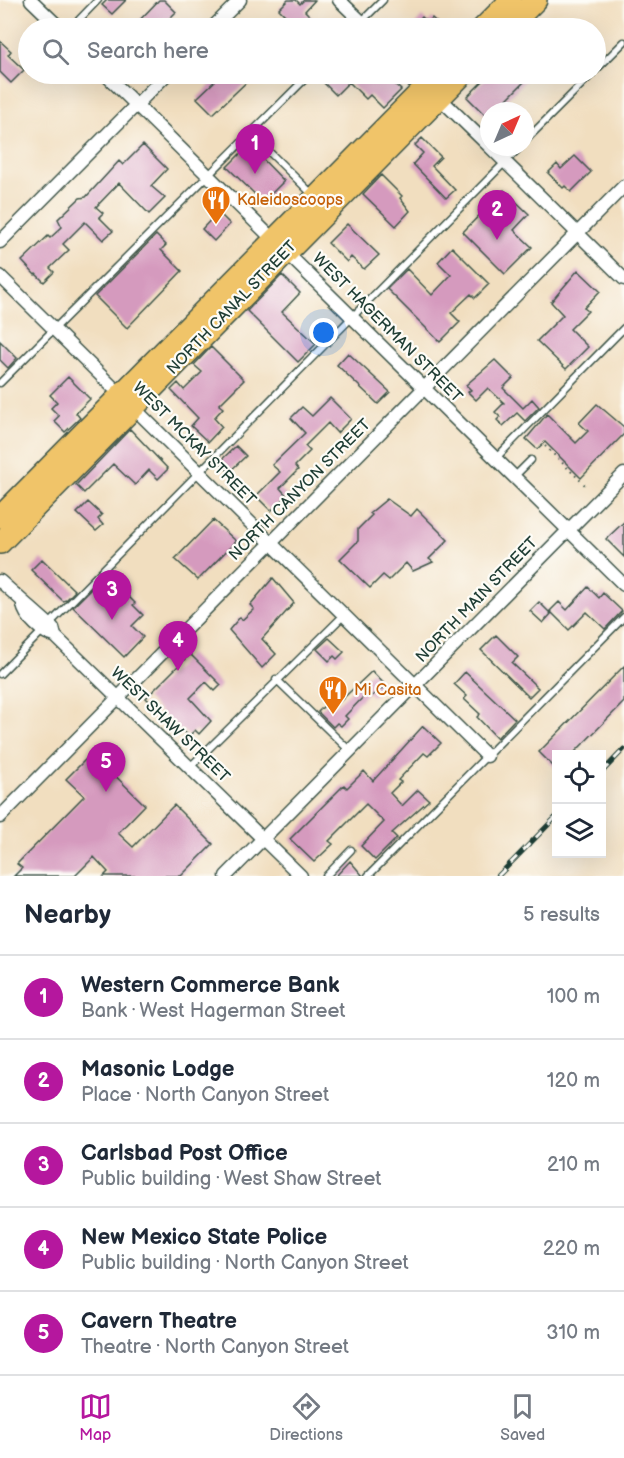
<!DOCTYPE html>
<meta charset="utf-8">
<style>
body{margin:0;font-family:"Balsamiq Sans",sans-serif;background:#f2f2f3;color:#1f2937}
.controls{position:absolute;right:18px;bottom:18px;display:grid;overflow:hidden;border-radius:0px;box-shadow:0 6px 24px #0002}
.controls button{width:54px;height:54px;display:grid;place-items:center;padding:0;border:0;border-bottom:2px solid #e0e1e3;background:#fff;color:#1f2937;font:30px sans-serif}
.compass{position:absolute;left:480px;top:102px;width:54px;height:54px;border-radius:50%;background:#fff;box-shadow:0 6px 24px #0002;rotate:44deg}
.you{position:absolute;left:324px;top:333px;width:21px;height:21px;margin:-15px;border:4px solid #fff;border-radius:50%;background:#1a73e8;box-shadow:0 0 0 9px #1a73e833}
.badge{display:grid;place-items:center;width:39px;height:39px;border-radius:50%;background:#b5179e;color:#fff;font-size:20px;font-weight:700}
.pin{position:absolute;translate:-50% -50px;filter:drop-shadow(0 2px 3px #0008)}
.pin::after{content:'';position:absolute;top:32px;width:21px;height:18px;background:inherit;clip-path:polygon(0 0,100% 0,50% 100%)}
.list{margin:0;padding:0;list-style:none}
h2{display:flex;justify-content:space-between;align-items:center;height:78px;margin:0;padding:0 24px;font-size:26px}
h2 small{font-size:20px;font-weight:400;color:#747a83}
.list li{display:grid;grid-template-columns:39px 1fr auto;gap:18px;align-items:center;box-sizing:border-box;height:84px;padding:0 24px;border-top:2px solid #e0e1e3}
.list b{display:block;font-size:22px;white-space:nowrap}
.list p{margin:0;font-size:20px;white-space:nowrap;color:#747a83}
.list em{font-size:20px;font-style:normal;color:#747a83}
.icon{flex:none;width:33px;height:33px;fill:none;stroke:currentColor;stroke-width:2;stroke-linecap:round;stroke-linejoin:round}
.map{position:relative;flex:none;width:624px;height:876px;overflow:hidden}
.search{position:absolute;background:#fff;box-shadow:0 6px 24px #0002;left:18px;right:18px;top:18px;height:66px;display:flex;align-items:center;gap:15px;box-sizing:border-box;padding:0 21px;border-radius:33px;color:#747a83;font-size:22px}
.sheet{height:498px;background:#fff}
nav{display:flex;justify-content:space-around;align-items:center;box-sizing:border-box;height:84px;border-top:2px solid #e0e1e3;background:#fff;font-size:16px;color:#747a83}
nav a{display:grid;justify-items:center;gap:3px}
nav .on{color:#b5179e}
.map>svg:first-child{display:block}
.building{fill:#d59abe}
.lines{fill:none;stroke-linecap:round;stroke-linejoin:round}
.service-casing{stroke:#3e5549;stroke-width:9}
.minor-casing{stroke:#3e5549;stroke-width:15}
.trunk-casing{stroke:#3e5549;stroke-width:24}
.path{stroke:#3e5549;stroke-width:2;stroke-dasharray:1.5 4.5;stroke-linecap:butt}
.service{stroke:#fff;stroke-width:6}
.minor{stroke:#fff;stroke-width:12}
.trunk{stroke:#f0c469;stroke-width:21}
.rail-casing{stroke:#1f3d34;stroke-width:5}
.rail{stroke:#fdfcf7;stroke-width:3;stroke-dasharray:9;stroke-linecap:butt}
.labels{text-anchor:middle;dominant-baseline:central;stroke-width:4.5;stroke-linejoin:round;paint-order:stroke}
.food-label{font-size:16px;fill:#c56008;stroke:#fdfcf7;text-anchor:start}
.street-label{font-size:16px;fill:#1f3d34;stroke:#fdfcf7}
</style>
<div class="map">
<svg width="624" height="876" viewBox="0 0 624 876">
<rect width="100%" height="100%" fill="#fdfcf7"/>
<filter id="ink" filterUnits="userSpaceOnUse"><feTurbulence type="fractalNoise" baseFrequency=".0167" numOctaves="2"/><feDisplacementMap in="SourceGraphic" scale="12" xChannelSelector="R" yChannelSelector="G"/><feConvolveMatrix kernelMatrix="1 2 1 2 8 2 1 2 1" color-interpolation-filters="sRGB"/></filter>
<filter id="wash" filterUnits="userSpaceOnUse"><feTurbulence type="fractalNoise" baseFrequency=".008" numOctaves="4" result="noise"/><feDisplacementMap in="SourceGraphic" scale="24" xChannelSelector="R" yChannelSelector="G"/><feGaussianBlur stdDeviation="1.35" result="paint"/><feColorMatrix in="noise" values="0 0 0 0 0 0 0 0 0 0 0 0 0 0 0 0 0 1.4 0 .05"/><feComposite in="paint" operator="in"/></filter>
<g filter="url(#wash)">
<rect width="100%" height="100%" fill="#f1debf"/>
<g id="blocks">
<!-- building -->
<path class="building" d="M107,0H126L112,14L102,5Z
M159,0H164L176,12L160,28H132Z
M288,0H296L300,4L304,0H315L305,11L314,20L305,28L296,19L293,23L279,9Z
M422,17L428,23L432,18L443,28H412Z
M0,41L11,51L8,55L24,70L11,83L0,72Z
M213,74H255L213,114L197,98L218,78Z
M323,74H384L401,90L383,108L370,95L366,99L349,82L336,95L319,78Z
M490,74H532L495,111H489V119L467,97Z
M422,138L441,157L432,166L455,190L446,198L413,164L423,153L415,145Z
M143,145L167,169L151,186L165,198L149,214L119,183L96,207L103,213L99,217L113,231L103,240L85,222L63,244L69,250L50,268L54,272L44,282L36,274L35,275L22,261L48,236L50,238L62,227L58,219L80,198L86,197L119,161L123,165Z
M249,145L284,181L263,202L227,167Z
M575,156L591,172L571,192L565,186L563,188L548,173L557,164L561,169Z
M381,175L402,196L400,198L410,211L396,226L363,194Z
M504,190L529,214L514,230L532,247L505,274L463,232Z
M218,212L230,224L214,241L202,229Z
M347,224L379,255L364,269L351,257L347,262L328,243Z
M156,235L166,245L161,250L182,271L127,328L95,296Z
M452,247L489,284L475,298L471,294L451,313L460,322L440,342L387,289L407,269L432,295L451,275L438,262Z
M578,270L600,291L584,308L588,311L570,329L588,347L566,369L537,341L563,315L551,302Z
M282,275L300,293L282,312L316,344L298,362L247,311Z
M0,341L17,358L8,368L0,360Z
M211,347L244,380L219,405L223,408L214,418L222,427L208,442L191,426L198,418L171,390L178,383L184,390L202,372L194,365Z
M348,353L390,392L378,404L337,365Z
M495,360L513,378L503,388L523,408L532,399L539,407L525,421L517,413L503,426L497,420L500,417L495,412L504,403L488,388L476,400L468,392L471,390L466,385Z
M68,377L90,399L76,413L80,418L65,432L54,421L59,416L51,408L57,402L50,395Z
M330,398L351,419L337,433L328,423L305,446L310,451L295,466L298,470L280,488L287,496L271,511L256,496L280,472L272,465L305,433L291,418L302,407L312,416Z
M597,404L624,427V434L581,478L545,442L537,449L526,439L547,414L576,443L588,431L579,423Z
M130,429L168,469L158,479L149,470L135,485L113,464L84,493L76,485Z
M236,446L246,456L229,472L219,462Z
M387,499L411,516L417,509L448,540L429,559L433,562L413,571L406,563L389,580L383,575L370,588L340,559L358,541V529L372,515L370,513Z
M88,502L102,515L98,519L103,525L96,531L77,513Z
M213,520L236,541L198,580L175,559Z
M624,522V557L606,539Z
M42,559L75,591L66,600L63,601L31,570Z
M106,574L135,603L133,605L143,615L132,626L143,637L124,657L73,607Z
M273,578L294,603L262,639L276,654L262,668L229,630L240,617L242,620L254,609L250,605Z
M588,587L599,598L603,593L622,611L605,629L587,612L569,630L550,611L559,602L567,610Z
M539,602L551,614L543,623L530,611Z
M496,635L518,657L512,663L538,688L529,697L481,650Z
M329,638L344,652L337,659L334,656L329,661L317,649Z
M190,654L221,685L215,691L206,682L190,698L211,721L199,734L195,730L189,736L182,730L180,732L146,698Z
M624,666V702L573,754H556V769L539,752Z
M372,671L386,686L372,696L368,692L345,716L348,719L341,726L337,723L333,727L318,712L329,701L335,706Z
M465,672L515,719L497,738L477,717L480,714L464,699L467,696L454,684Z
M423,726L441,743L428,756L424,753L398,780L401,782L390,793L402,806L418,790L429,800L392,833L397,838L375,860L361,846L384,822L366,804L329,841L333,844L314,862L290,839L344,785L347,788L364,771L373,781Z
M92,753L145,805L118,833L133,847L174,805L213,844L181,876H104L108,872L94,857L75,876H14L22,868L17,864L84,796L66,779Z
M350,861L363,876H336Z"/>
</g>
</g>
<g filter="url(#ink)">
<use href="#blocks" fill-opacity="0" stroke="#3e5549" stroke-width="1.5"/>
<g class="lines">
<!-- service casing -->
<g class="service-casing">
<path id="service" d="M71,28L98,0
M355,28L383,0
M596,70L624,42
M250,133L313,195
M525,141L592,74
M0,383L310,74
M496,458L624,328
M514,477L531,460
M0,674L520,147
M276,679L350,751
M190,767L344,615
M326,876L351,850
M368,876L624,617"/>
</g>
<!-- minor casing -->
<g class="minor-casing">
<path id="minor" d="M31,0L60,28
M339,0L368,28
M212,28L240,0
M105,74L624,585
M415,74L489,146
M490,147L624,279
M0,242L167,74
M0,276L487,756
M0,581L53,628L55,636L301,876
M23,605C25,617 43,634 55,636
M0,817L624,186
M226,876L624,474"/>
</g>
<!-- trunk casing -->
<g class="trunk-casing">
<path id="trunk" d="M483,28L511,0
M508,28L536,0
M0,517L438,74
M0,543L463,74"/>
</g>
<!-- path -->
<path class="path" d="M545,446L586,486"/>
<!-- service -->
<use href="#service" class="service"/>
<!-- minor -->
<use href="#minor" class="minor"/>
<!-- trunk -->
<use href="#trunk" class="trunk"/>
<!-- rail casing -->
<g class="rail-casing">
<path id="rail" d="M602,772L624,749
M498,876L556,817"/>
</g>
<!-- rail -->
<use href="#rail" class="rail"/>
</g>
</g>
<!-- icons -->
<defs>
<g id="restaurant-pin" transform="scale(1.5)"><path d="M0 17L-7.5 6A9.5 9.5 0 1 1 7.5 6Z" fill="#e8710a" stroke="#fdfcf7"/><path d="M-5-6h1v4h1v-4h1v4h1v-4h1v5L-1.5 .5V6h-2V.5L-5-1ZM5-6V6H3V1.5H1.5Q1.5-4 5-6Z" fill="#fff"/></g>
</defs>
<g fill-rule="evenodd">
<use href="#restaurant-pin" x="216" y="200"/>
<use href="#restaurant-pin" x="333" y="690"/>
</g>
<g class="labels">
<!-- food labels -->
<g class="food-label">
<text x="237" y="200">Kaleidoscoops</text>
<text x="354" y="690">Mi Casita</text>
</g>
<!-- street labels -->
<g class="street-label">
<text transform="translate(232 308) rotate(-46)">NORTH CANAL STREET</text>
<text transform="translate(387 328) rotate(45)">WEST HAGERMAN STREET</text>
<text transform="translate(194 444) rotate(45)">WEST MCKAY STREET</text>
<text transform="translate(300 490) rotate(-45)">NORTH CANYON STREET</text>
<text transform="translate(477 600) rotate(-46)">NORTH MAIN STREET</text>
<text transform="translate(170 725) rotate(44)">WEST SHAW STREET</text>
</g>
</g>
</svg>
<div class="controls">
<button><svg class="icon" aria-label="locate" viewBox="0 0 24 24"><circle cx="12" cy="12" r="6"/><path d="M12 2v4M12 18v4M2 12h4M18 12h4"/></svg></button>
<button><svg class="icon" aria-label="layers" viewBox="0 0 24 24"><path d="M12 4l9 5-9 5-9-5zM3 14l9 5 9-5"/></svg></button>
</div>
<svg class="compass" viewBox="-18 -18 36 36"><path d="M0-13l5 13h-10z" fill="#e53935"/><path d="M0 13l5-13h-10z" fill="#747a83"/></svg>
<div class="you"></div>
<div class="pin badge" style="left:255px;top:174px">1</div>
<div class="pin badge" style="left:497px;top:240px">2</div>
<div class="pin badge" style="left:112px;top:620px">3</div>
<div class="pin badge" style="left:178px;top:671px">4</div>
<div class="pin badge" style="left:106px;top:792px">5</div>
<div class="search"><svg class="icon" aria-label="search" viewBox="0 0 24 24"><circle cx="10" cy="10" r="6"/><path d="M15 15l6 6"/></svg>Search here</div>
</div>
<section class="sheet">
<h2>Nearby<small>5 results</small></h2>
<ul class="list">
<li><span class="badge">1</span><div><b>Western Commerce Bank</b><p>Bank · West Hagerman Street</p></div><em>100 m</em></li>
<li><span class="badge">2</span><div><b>Masonic Lodge</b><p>Place · North Canyon Street</p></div><em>120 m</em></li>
<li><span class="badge">3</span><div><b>Carlsbad Post Office</b><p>Public building · West Shaw Street</p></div><em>210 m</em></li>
<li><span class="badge">4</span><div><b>New Mexico State Police</b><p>Public building · North Canyon Street</p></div><em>220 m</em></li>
<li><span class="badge">5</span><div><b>Cavern Theatre</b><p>Theatre · North Canyon Street</p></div><em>310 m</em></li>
</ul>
</section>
<nav>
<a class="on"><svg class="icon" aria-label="map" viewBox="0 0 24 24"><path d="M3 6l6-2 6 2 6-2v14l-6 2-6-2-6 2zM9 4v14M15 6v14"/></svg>Map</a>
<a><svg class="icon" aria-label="directions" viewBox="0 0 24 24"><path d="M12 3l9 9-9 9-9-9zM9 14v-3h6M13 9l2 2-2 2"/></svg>Directions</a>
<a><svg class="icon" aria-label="saved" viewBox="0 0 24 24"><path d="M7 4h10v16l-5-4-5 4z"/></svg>Saved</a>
</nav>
